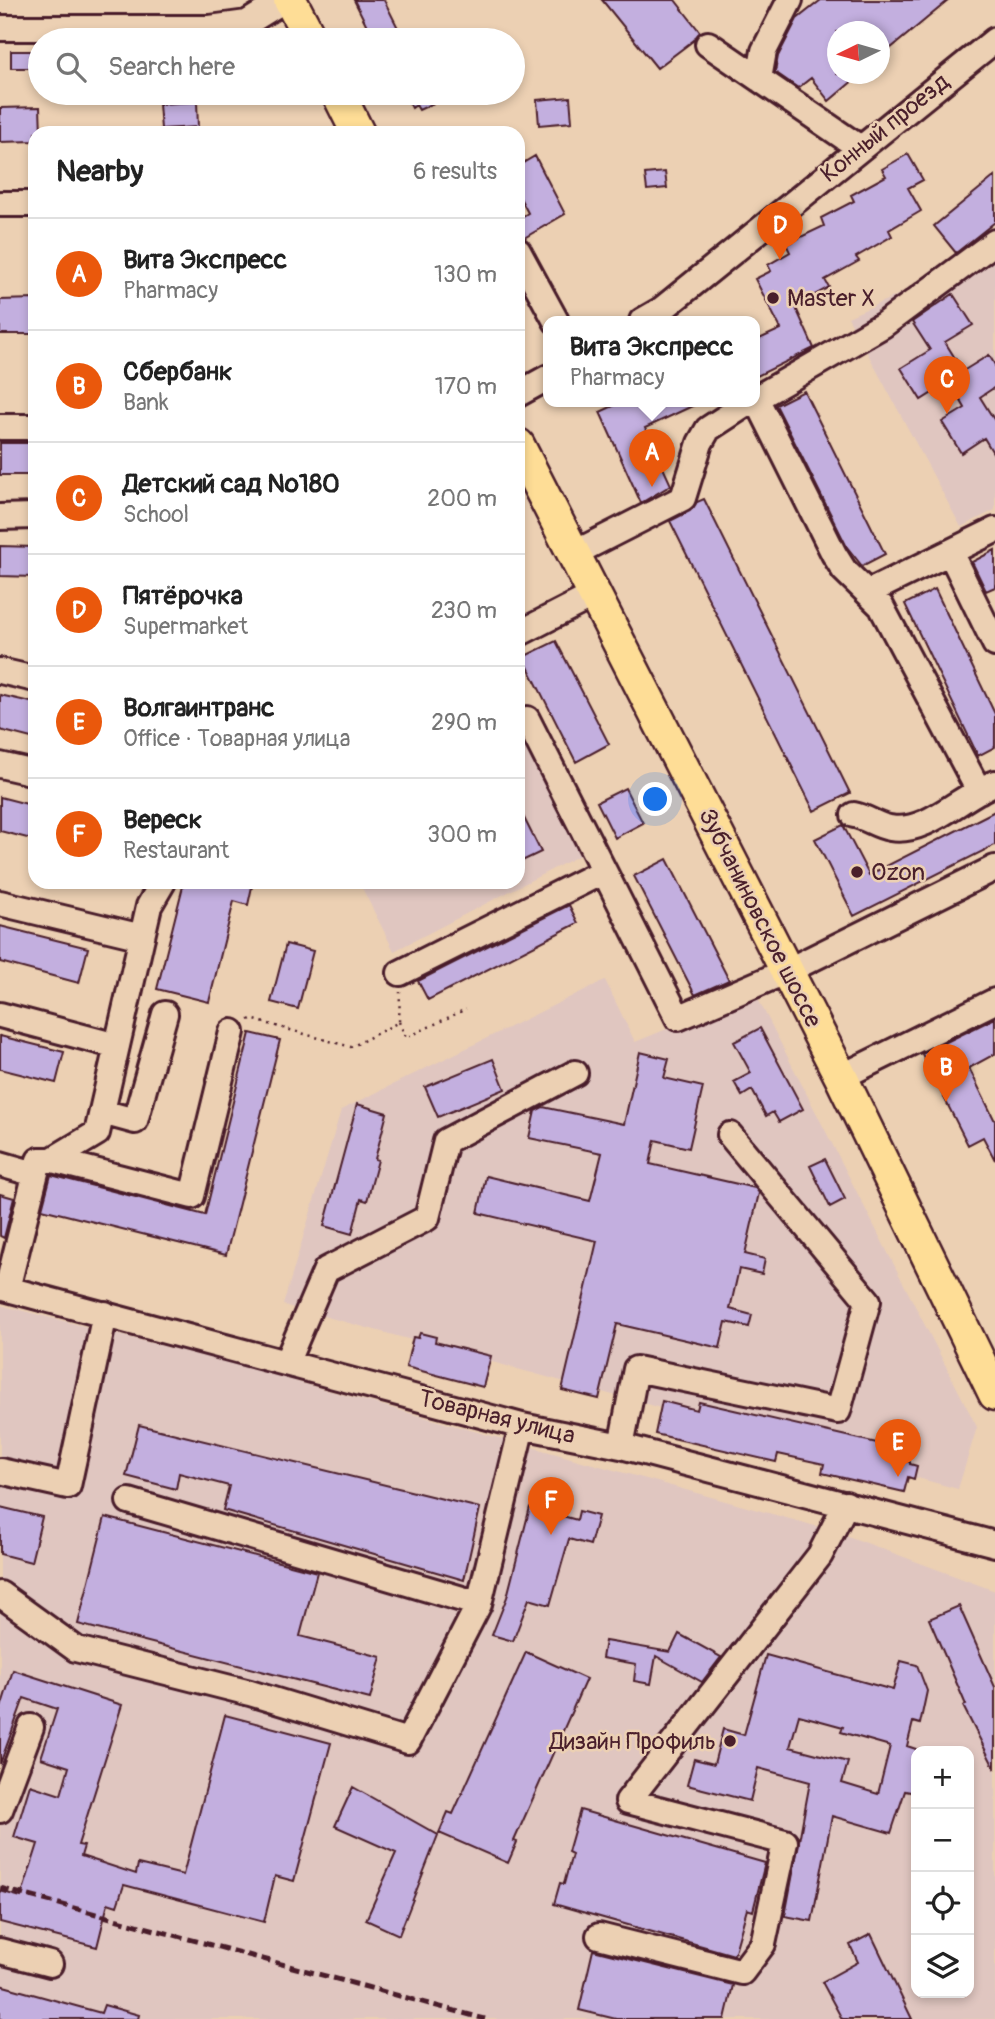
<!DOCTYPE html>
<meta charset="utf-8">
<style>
body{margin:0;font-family:Pangolin,sans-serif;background:#f6f6f6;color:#222}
.controls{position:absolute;right:21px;bottom:21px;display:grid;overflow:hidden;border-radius:14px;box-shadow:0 4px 10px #0003}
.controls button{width:63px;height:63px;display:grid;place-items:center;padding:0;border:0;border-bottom:2px solid #e0e0e0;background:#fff;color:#222;font:35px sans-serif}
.compass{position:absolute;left:827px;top:21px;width:63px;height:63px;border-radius:50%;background:#fff;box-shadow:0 4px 10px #0003;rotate:265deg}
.you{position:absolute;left:656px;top:800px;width:24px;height:24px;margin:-18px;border:5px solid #fff;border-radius:50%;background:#1a73e8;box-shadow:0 0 0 10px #1a73e833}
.badge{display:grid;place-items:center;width:46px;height:46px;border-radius:50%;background:#ea580c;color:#fff;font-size:23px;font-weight:700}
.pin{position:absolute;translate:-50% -58px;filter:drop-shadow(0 2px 4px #0008)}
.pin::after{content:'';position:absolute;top:37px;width:24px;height:21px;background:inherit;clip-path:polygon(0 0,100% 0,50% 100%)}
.popup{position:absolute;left:543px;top:316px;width:217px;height:91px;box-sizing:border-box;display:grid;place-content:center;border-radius:14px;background:#fff;filter:drop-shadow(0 2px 5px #0005);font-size:23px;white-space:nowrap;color:#767676}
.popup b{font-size:26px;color:#222}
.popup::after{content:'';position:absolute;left:50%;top:100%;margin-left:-14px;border:14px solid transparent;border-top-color:#fff}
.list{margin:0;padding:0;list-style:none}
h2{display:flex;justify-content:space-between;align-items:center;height:91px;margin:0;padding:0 28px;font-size:30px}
h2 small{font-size:23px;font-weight:400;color:#767676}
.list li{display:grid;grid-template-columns:46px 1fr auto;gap:21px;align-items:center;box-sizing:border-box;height:112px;padding:0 28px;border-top:2px solid #e0e0e0}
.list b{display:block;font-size:26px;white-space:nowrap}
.list p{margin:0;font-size:23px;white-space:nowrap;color:#767676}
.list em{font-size:23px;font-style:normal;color:#767676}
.icon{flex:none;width:38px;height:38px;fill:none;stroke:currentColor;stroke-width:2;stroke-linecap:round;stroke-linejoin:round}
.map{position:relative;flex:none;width:995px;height:2019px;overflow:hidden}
.search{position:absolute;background:#fff;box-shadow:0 4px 10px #0003;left:28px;top:28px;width:497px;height:77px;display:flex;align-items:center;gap:18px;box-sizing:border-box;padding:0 24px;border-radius:38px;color:#767676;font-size:26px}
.panel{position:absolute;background:#fff;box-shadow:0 4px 10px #0003;left:28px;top:126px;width:497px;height:763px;border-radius:21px}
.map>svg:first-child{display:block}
.built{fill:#e0c6c0;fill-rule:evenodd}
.building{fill:#c3afdf;stroke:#4a1f2b;stroke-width:2;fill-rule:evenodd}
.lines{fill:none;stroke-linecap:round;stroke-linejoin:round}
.minor-casing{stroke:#4a1f2b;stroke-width:30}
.major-casing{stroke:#4a1f2b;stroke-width:37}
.path{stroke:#4a1f2b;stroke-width:2.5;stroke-dasharray:2 5;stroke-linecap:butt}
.minor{stroke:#ecd0b3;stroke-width:24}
.major{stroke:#fedd96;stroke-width:32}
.rail{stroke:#4a1f2b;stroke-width:5;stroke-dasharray:10 5;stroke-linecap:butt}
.poi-dot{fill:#4a1f2b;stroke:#ecd0b3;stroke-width:2.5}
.labels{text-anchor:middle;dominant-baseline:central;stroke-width:5;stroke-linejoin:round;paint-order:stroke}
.street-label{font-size:24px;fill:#4a1f2b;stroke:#ecd0b3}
.poi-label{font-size:24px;fill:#4a1f2b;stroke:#ecd0b3;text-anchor:start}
</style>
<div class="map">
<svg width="995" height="2019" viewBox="0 0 995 2019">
<rect width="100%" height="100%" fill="#ecd0b3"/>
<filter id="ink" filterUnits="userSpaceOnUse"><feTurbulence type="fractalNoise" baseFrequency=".0143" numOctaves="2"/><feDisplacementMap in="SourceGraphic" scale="14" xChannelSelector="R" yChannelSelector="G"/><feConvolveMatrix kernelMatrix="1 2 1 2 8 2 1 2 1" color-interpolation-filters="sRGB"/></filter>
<g filter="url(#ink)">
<!-- built -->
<path class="built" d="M995,252V510L961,527L848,317Z
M519,736L580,855L394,951L359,882H518Z
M605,980L635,1042L755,993L977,1427L958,1489L283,1305L341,1110Z
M0,1305L219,1360L837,1532L995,1591V2019H0ZM916,1751H969V1993H916Z"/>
<!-- building -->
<path class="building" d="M354,0H384L404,40H374Z
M602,0H675L700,32L694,40L657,68Z
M821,0H949L879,58V32H837V74H861L829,101L811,78L798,88L775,72L778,56L797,19Z
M11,51H40V68H11Z
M404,93H442L433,97L436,102L419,110L416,105L412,108Z
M570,97L572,122L539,125L537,100Z
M197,102L198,127L161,129L159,104Z
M40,107L41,133H35V141L0,142V108Z
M908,154L923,180L908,188L921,211L889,230L892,236L856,257L859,261L825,280L829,287L795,306L814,348L755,377V341L781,329L755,279L771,271L768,265L790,252L786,244L824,226L821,218L854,201L851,195L886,176L882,169Z
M535,156L565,214L524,238L518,231V219L528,213L518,194V166Z
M665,172L667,188L647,190L645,174Z
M995,176V222L956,253L934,226Z
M953,294L973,325L945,342L963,371L989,355L995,365V387L980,397L995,421V456L984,438L961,453L942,422L965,408L950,382L921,400L901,368L930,350L912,322Z
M35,299V334H0V300Z
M804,391L885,554L862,566L847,547L776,405Z
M624,401H703L645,428L671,485L641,503L600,412Z
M0,443H35V475H0Z
M704,499L850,793L814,811L670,521L690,511L697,502Z
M0,546L35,547V577L0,576Z
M995,550V587L986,591L972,562Z
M935,589L995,714V747L978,756L905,604Z
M556,641L609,744L576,762L523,657Z
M0,695L35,703V739L0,730Z
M625,788L643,823L615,838L597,802Z
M0,797L35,806V840L0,831Z
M518,806L541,852L518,863Z
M995,811V845L854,916L815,839L843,825L869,875Z
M667,859L729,980L695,995L634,876Z
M184,882H253L248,905L234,901L209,1002L157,989Z
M569,905L578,923L428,1000L418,981Z
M0,926L88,948L79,983L0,962Z
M286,944L313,951L298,1009L271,1002Z
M995,1018V1054L969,1068L995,1121V1160L983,1137L968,1145L922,1054Z
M760,1028L803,1109L779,1122L773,1112L766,1116L752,1090L742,1096L734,1082L751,1073L734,1042Z
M250,1033L280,1040L226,1255L42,1209L51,1175L205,1215Z
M0,1036L64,1052L56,1083L0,1069Z
M640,1052L669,1059L664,1078L703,1087L689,1148L655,1140L650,1164L755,1188L759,1193L745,1254L765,1259L762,1274L739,1269L730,1309L752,1315L749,1327L726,1322L720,1348L617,1324L599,1399L562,1390L597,1241L478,1213L486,1176L590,1201L602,1153L529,1138L535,1111L543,1107L624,1124Z
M493,1059L505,1089L438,1117L425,1087Z
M357,1104L387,1113L375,1159L378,1160L367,1201L361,1199L352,1234L324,1226Z
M825,1159L845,1199L830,1207L810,1166Z
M0,1194L14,1198L4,1238L0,1236Z
M420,1333L436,1337L435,1342L491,1356L483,1387L406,1367L413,1337L418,1338Z
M662,1401L697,1410L699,1402L890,1446L888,1456L910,1462V1464L917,1466L914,1479L908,1477L904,1492L822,1473L824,1464L778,1454L776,1462L655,1434Z
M139,1425L480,1508L464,1580L223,1510L229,1486L179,1473L176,1489L126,1476Z
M0,1507L42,1517L31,1562L0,1554Z
M530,1507L577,1520L579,1511L598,1516L590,1545L569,1539L550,1605L529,1599L513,1641L492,1635L507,1597Z
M105,1517L317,1572L300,1636L381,1657L370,1699L78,1624Z
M959,1606L995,1687V1769L963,1706L966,1705L929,1619Z
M679,1634L721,1657L702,1682L656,1656L651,1684L634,1681L636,1664L602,1658L605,1641L670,1652Z
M526,1652L586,1679L514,1841L517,1842L508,1863L439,1833L448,1812L453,1814Z
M766,1655L893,1690L901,1661L917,1665L927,1691L920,1724L913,1722L907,1746L916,1749V1793L905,1791L891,1833L832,1816L812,1921L785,1916L810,1782L758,1768L750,1801L687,1785L694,1759L714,1764L723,1729L744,1735ZM799,1715L843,1727L841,1732L890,1746L878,1794L842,1783L848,1762L790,1747Z
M13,1670L122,1705L78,1845L84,1846L81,1856L136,1874L138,1864L183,1875L225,1715L331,1743L294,1881L275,1876L264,1922L124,1885L117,1906L108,1903L97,1947L0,1922V1891L21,1897L38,1844L14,1837L30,1785L61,1795L69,1767L41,1758L57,1709L24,1698L0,1764V1711Z
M353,1787L438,1835L399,1935L366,1920L396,1853L335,1826Z
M580,1810L765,1863L753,1911L747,1909L734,1955L554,1904L560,1883L564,1884L572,1854L568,1852Z
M871,1934L912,2019H842L822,1982L858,1962L850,1945Z
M593,1950L733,1985L725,2019H616L579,2010Z
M0,1985L101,2013L104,2005L139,2015L138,2019H0Z"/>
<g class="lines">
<!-- minor casing -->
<g class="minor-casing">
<path id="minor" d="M0,28H210L247,23L284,0
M708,44L860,148
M759,79L764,51L790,0
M0,204H35
M518,251L556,321
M642,321L661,310L995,40
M518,394L549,377
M756,398L834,554L844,570L881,606L979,791
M755,399L883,325L995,242
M0,427H35
M0,517L35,516
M950,552L995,644
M573,554L683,498L700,443L708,429L751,401
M869,592L995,530
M518,634L594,595
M0,671L35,679
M0,765L35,773
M854,815C866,817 877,826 890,828C927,835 963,794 995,783
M604,871L678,1018L787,971L995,868
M0,903L142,937
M400,973L604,871L527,719
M0,1015L117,1046
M841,1077L995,1001
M102,1112L135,1121L165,1014
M52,1160L192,1196L232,1032
M0,1164L35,1174
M0,1287L522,1426L621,1446L995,1544
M7,1289L39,1160H52L97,1133L149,906L163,882
M287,1361L326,1270L427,1218L446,1141L575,1073
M621,1446L636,1369L838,1411L868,1301L730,1135
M0,1471L68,1486L105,1314
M129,1501L479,1604L522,1426
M0,1594L76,1649L250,1693L408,1741L479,1604
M0,1810L31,1727
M599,1936L742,1972L763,1944L785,1842L628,1801L820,1555L846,1504
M0,1951L50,1964"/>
</g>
<!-- major casing -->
<g class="major-casing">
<path id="major" d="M290,0L311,40
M338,93L358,133
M518,445L841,1077L995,1394"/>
</g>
<!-- path -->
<path class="path" d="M249,1020L251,1019L351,1047L399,1022L400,992
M399,1022L406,1038L466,1009"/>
<!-- minor -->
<use href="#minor" class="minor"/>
<!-- major -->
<use href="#major" class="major"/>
<!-- rail -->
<path class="rail" d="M0,1888L485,2019"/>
</g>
</g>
<!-- markers -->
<g class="poi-dot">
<circle cx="773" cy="298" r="7"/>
<circle cx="857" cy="872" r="7"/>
<circle cx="730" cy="1741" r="7"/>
</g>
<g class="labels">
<!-- street labels -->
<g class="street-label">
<text transform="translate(885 128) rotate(-39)">Конный проезд</text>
<text transform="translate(760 918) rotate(63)">Зубчаниновское шоссе</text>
<text transform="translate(497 1417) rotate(14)">Товарная улица</text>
</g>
<!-- poi labels -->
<g class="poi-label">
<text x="787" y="298">Master X</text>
<text x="871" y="872">Ozon</text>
<text x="716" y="1741" text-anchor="end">Дизайн Профиль</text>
</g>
</g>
</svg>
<div class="controls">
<button>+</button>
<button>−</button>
<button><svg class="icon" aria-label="locate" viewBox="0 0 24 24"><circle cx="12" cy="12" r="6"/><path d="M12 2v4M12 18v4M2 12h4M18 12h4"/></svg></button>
<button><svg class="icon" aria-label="layers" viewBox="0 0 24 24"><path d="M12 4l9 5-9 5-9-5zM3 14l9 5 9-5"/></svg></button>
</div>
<svg class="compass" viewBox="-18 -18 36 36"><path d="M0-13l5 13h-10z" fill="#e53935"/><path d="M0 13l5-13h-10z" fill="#767676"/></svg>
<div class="you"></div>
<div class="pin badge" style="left:652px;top:487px">A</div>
<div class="popup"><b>Вита Экспресс</b>Pharmacy</div>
<div class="pin badge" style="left:946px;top:1102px">B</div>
<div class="pin badge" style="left:947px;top:414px">C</div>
<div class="pin badge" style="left:780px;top:260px">D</div>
<div class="pin badge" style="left:898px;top:1477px">E</div>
<div class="pin badge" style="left:551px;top:1535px">F</div>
<div class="search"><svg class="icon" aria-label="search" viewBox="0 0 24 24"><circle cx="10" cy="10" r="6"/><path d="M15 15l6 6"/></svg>Search here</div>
<section class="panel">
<h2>Nearby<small>6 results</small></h2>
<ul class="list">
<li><span class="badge">A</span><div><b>Вита Экспресс</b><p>Pharmacy</p></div><em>130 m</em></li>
<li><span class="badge">B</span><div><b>Сбербанк</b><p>Bank</p></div><em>170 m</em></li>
<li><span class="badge">C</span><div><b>Детский сад №180</b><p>School</p></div><em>200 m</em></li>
<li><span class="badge">D</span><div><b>Пятёрочка</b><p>Supermarket</p></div><em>230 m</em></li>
<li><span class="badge">E</span><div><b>Волгаинтранс</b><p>Office · Товарная улица</p></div><em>290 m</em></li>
<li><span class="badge">F</span><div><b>Вереск</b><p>Restaurant</p></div><em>300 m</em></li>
</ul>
</section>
</div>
